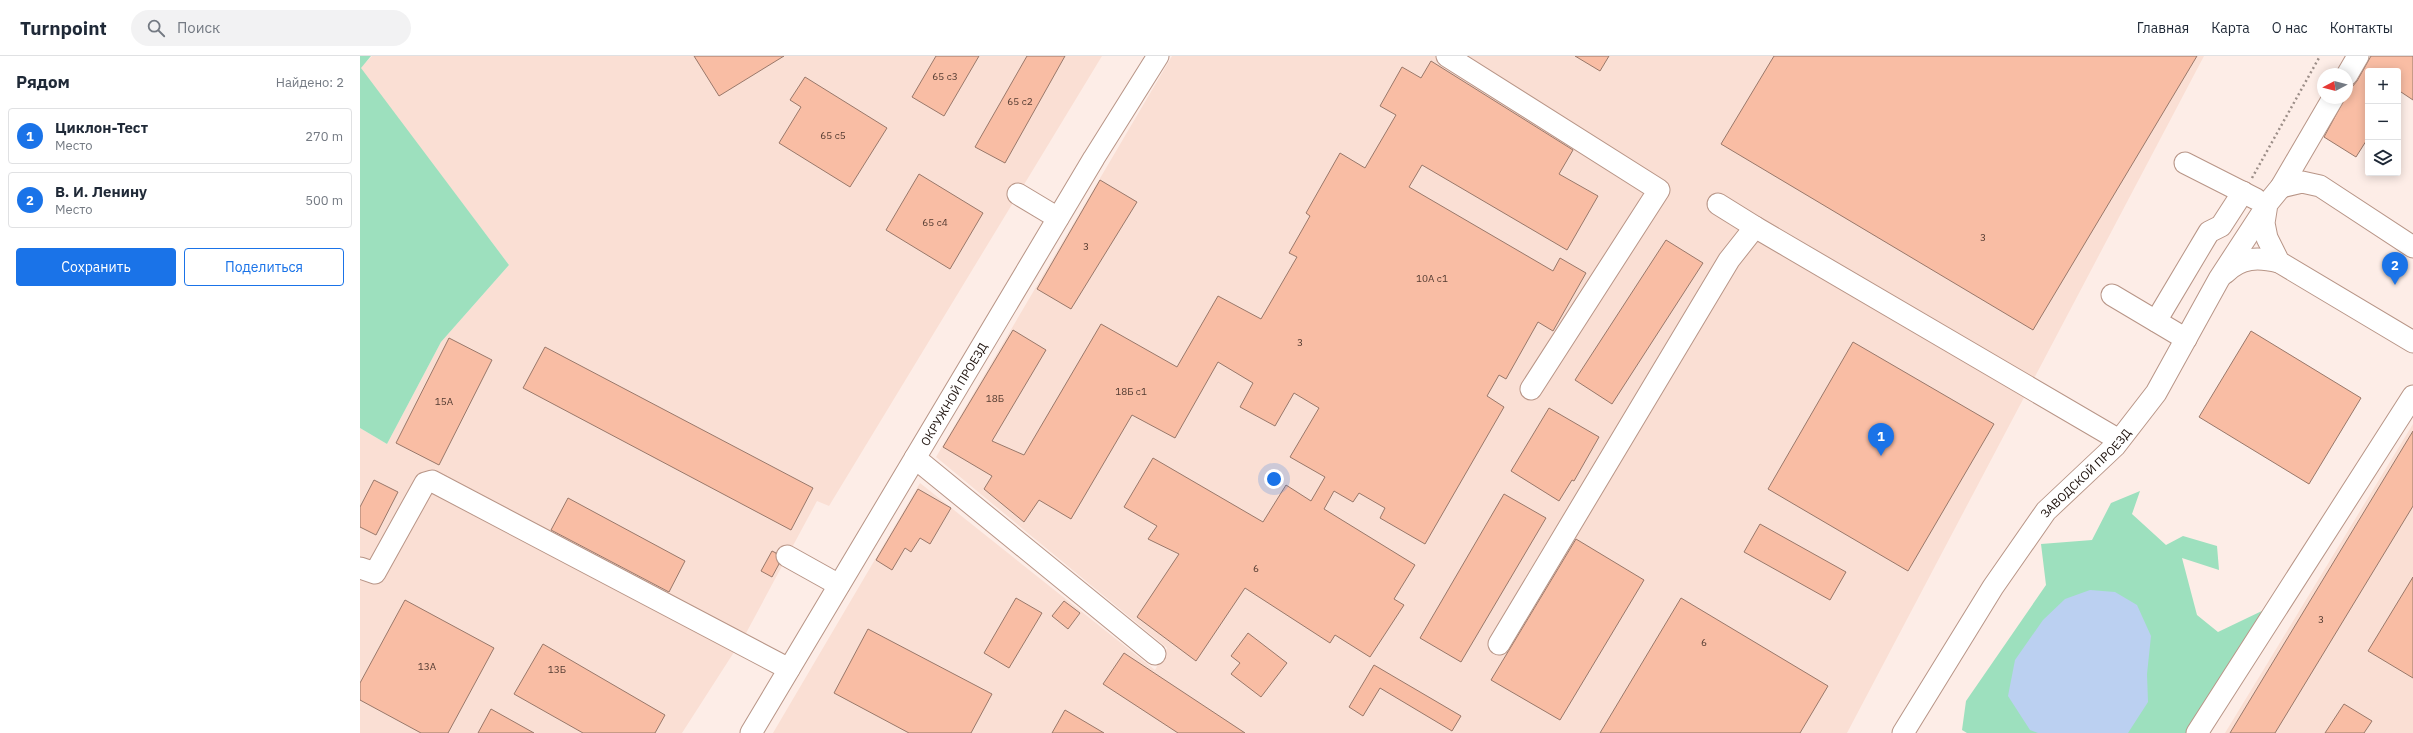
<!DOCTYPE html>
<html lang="ru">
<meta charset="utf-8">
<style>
body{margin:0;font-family:"IBM Plex Sans",sans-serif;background:#f2f2f3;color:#1f2937}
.controls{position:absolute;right:12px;top:12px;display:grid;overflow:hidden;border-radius:4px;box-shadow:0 2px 10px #0003}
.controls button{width:36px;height:36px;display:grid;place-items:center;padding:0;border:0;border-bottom:1px solid #e0e1e3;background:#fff;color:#1f2937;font:20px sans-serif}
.compass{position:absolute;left:1957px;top:12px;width:36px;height:36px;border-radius:50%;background:#fff;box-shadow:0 2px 10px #0003;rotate:263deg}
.you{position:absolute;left:914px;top:423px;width:14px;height:14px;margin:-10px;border:3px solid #fff;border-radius:50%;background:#1a73e8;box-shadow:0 0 0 6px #1a73e833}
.badge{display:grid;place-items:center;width:26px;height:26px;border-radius:50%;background:#1a73e8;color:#fff;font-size:13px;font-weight:700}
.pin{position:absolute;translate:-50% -33px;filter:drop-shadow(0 1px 2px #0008)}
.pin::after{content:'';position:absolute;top:21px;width:14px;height:12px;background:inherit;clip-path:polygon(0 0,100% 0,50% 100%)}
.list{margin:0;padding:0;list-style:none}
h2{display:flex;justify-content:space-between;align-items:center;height:52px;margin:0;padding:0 16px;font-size:17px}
h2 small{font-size:13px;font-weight:400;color:#747a83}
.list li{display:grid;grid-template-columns:26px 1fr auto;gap:12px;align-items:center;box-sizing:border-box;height:56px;margin:0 8px 8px;padding:0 8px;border:1px solid #e0e1e3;border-radius:4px}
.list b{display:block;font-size:15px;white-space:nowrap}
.list p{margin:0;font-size:13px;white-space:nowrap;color:#747a83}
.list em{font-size:13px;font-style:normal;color:#747a83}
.actions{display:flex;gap:8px;padding:12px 16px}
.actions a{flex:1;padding:9px 0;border:1px solid #1a73e8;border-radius:4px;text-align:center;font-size:14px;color:#1a73e8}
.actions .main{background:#1a73e8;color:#fff}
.icon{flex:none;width:22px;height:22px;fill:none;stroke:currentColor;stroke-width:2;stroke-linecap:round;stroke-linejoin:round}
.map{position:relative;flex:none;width:2053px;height:677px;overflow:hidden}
header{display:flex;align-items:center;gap:24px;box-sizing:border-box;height:56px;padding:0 20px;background:#fff;border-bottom:1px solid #e0e1e3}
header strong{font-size:19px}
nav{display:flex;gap:22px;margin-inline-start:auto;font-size:14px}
.search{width:280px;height:36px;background:#f2f2f3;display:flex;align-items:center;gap:10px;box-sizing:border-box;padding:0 14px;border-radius:22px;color:#747a83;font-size:15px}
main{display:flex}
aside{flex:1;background:#fff}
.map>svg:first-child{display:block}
.built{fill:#fadfd4}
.green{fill:#9de0be}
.water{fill:#bbd0f1}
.building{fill:#f9bda4;stroke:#99786a}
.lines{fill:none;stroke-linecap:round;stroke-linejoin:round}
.minor-casing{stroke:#b89587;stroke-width:23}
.path{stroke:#9c8e88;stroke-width:2.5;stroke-dasharray:2 3;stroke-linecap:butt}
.minor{stroke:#fff;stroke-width:21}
.labels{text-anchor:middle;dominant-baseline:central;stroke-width:4;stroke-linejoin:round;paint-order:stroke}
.number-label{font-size:10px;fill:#533b31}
.street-label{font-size:12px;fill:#1c100b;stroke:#fdede7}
</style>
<header>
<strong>Turnpoint</strong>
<div class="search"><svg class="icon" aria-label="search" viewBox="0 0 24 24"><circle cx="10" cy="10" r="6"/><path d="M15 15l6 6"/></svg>Поиск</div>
<nav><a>Главная</a><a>Карта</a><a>О нас</a><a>Контакты</a></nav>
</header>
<main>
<aside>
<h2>Рядом<small>Найдено: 2</small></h2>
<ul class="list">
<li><span class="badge">1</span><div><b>Циклон-Тест</b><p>Место</p></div><em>270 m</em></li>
<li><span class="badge">2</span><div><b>В. И. Ленину</b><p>Место</p></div><em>500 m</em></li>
</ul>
<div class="actions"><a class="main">Сохранить</a><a>Поделиться</a></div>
</aside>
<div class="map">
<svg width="2053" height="677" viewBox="0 0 2053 677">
<rect width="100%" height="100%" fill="#fdede7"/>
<!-- built -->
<path class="built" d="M12,0H742L469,450L457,445L385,579L322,677H0V372L27,388L81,286L149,209L0,12Z
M812,0H1844L1487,677H413L560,427L795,614L807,592L576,401Z
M2053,368V677H1865Z"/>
<!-- green -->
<path class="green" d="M0,0H11L1,12L149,209L81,286L27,388L0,372Z
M1780,435L1772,458L1806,489L1823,480L1857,490L1859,514L1822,502L1837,559L1858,576L1906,553L1826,677H1607L1602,674L1606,645L1686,529L1681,488L1732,484L1751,447Z"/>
<!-- water -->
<path class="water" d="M1730,534L1755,536L1777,549L1791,580L1787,618L1788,646L1768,677H1678L1670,674L1648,640L1655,604L1683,564L1705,543Z"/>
<!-- building -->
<path class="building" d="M334,0H424L359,40Z
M576,0H619L584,60L552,41Z
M667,0H705L645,107L615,91Z
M1215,0H1249L1240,15Z
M1414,0H1837L1673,274L1361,88Z
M2011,0H2053V44L2038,34V15H2008V82L1996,101L1964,81L1985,42H1987V37L1997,25Z
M1071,5L1213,94L1199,118L1238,140L1207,194L1062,109L1049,131L1193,215L1200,202L1226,217L1193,275L1178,266L1146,323L1139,319L1127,340L1144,351L1065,488L1020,462L1025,452L999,437L993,446L974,435L964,453L1055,509L1034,543L1044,549L1010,601L975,579L970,587L885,532L836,605L777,561L819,498L788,483L797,470L764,451L793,402L903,466L926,429L951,445L965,421L930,401L959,352L934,337L915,370L880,351L893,327L858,306L815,382L772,359L711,463L679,444L664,466L624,433L632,420L583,391L653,274L686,294L632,385L664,399L741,268L817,311L858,240L901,263L937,201L929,197L950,160L946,157L980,97L1005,112L1036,59L1020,50L1042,11L1061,22Z
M445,21L527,72L490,131L419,87L441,51L430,44Z
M559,118L623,157L590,213L526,174Z
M740,124L777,146L711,253L677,233Z
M1306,184L1343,207L1252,348L1215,324Z
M1891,275L2001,342L1949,428L1839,361Z
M89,282L132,304L79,409L36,387Z
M1493,286L1634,368L1548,515L1408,433Z
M185,291L453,432L431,474L163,332Z
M1189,352L1239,381L1214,425L1212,424L1199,445L1151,415Z
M2053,375V450L1915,677H1870Z
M14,424L38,436L16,479L0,471V451Z
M558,433L591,452L570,488L560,482L551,496L545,492L532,514L516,504Z
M1144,438L1186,462L1101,606L1060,582Z
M208,442L325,505L309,536L191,474Z
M1400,468L1486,516L1470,544L1384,496Z
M1216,483L1284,524L1200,664L1131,624Z
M412,495L416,497L419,508L412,521L401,515Z
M2053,521V622L2008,595Z
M656,542L682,557L649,612L624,597Z
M1321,542L1468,630L1440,677H1240Z
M45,544L134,592L88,677H61L0,644V627Z
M704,545L720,557L708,573L692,560Z
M508,573L632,638L611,677H549L474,637Z
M888,577L927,607L901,641L871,618L880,607L871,600Z
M183,588L305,659L295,677H223L154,638Z
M764,597L885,677H818L743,628Z
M1014,609L1101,660L1092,675L1020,632L1003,660L989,651Z
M1984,648L2012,665L2004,677H1965Z
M131,653L174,677H118Z
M705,654L744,677H692Z"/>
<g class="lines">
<!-- minor casing -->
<g class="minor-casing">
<g id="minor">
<path d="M1087,0L1299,134L1171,333"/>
<path d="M1987,19L1998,0"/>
<path d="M1973,42L1921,131L1907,148L1904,167L1907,182L1919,206L2053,286"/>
<path d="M1825,107L1896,143"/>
<path d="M1921,131L1942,126L1960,130L2053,191"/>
<path d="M658,138L698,162"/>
<path d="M1358,148L1395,171"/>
<path d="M1865,217C1881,201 1898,201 1919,206"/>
<path d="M1752,239L1826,283"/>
<path d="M1796,265L1849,176L1861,170L1883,136"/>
<path d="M555,402L795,598"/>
<path d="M427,500L479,529"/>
<path d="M0,512L15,517L65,427L72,425L429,613"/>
<path d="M1139,588L1369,204L1395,171L1759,384"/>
<path id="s1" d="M391,677L734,102L798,0"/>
<path id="s2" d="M1543,677L1633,531L1686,455L1755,390L1796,337L1859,223L1904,154"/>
<path d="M1837,677L2053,340"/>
</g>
</g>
<!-- path -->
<path class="path" d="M1892,122L1960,0"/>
<!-- minor -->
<use href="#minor" class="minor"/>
</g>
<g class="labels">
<!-- number labels -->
<g class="number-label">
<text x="585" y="20">65 с3</text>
<text x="660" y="45">65 с2</text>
<text x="473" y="79">65 с5</text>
<text x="575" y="166">65 с4</text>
<text x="1623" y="181">3</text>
<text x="726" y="190">3</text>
<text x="1072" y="222">10А с1</text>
<text x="940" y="286">3</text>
<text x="771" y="335">18Б с1</text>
<text x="635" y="342">18Б</text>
<text x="84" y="345">15А</text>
<text x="896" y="512">6</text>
<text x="1961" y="563">3</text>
<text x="1344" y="586">6</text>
<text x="67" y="610">13А</text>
<text x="197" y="613">13Б</text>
</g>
<!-- street labels -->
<g class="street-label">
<text stroke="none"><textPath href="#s1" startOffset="395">ОКРУЖНОЙ ПРОЕЗД</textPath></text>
<text stroke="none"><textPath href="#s2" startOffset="319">ЗАВОДСКОЙ ПРОЕЗД</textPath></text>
</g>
</g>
</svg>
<div class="controls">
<button>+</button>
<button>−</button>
<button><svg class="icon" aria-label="layers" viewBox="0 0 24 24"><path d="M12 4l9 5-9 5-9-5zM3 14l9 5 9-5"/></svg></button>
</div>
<svg class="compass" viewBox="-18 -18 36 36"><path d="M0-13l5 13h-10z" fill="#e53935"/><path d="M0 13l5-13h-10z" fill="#747a83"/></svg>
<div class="you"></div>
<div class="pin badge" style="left:1521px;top:400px">1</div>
<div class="pin badge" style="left:2035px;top:229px">2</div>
</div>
</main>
